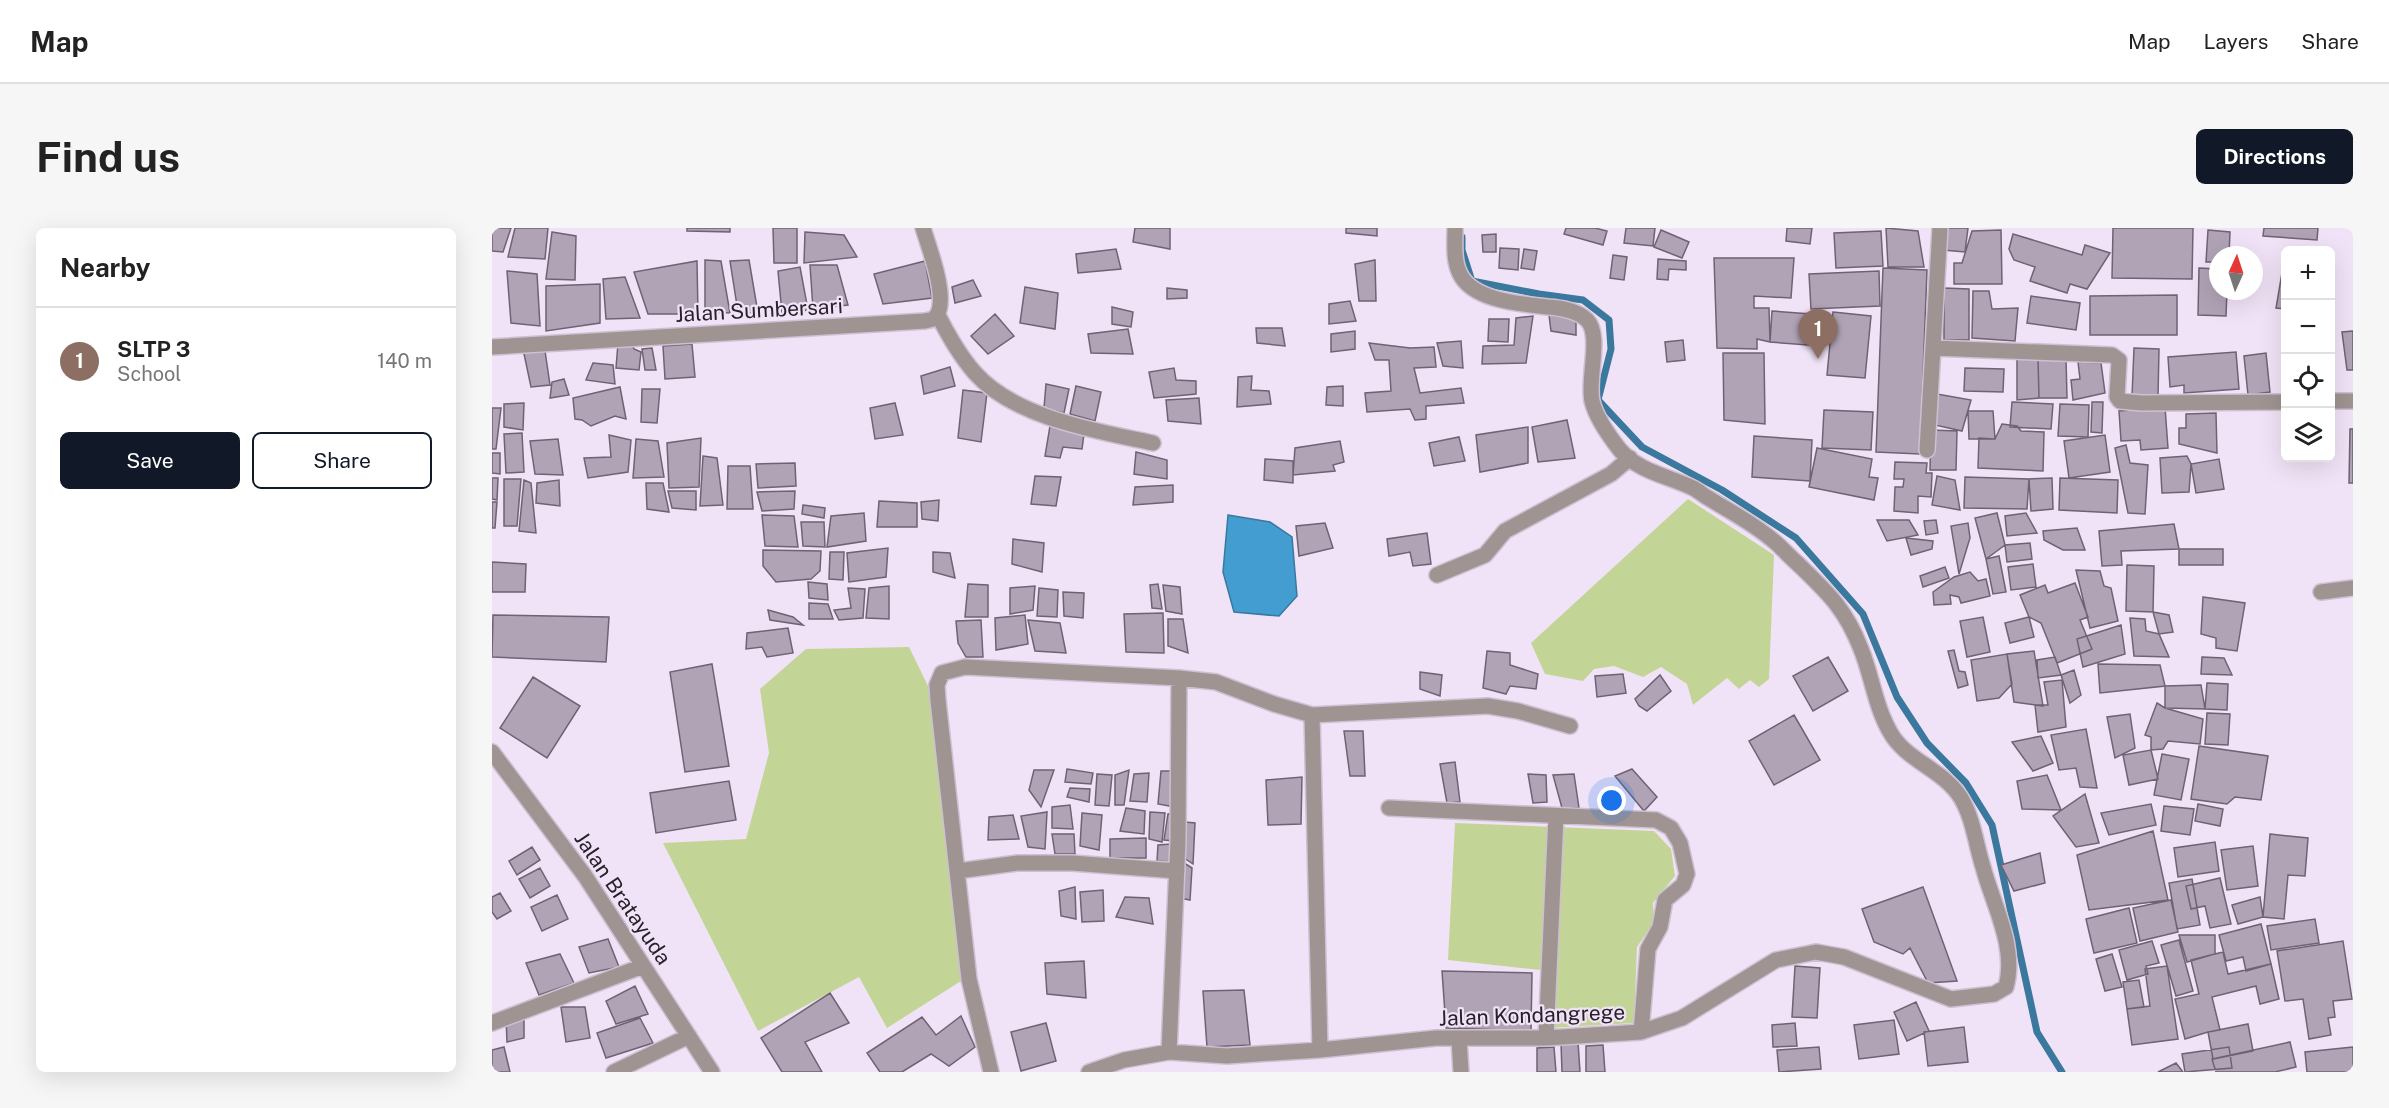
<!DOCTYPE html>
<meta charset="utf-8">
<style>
body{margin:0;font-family:"Public Sans",sans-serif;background:#f6f6f6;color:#222}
.controls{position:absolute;right:18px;top:18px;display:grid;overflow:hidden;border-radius:9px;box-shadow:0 6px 24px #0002}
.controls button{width:54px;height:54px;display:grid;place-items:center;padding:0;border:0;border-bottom:2px solid #e0e0e0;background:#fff;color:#222;font:30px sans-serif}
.compass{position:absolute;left:1717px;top:18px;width:54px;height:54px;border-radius:50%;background:#fff;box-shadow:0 6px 24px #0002;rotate:3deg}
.you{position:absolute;left:1120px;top:573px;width:21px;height:21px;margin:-15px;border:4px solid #fff;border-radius:50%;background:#1a73e8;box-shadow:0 0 0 9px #1a73e833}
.badge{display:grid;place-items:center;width:39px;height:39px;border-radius:50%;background:#111827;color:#fff;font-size:20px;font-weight:700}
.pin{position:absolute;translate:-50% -50px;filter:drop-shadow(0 2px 3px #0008)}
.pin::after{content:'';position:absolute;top:32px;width:21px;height:18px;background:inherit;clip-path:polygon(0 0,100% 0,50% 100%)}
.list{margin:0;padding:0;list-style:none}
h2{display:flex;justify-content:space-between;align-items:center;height:78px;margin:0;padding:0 24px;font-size:26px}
h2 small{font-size:20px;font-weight:400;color:#767676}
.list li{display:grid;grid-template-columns:39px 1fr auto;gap:18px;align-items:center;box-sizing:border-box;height:108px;padding:0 24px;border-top:2px solid #e0e0e0}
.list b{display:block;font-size:22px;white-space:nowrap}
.list p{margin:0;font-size:20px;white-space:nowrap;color:#767676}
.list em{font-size:20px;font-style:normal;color:#767676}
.actions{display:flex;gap:12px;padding:18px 24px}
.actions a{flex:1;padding:14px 0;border:2px solid #111827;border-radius:9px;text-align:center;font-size:21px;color:#111827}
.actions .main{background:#111827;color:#fff}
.icon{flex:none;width:33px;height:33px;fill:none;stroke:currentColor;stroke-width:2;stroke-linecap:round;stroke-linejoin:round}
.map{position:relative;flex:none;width:1861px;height:844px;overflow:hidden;border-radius:9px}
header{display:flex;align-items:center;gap:36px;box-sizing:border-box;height:84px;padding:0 30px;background:#fff;border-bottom:2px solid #e0e0e0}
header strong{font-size:28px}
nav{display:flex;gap:33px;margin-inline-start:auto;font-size:21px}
.intro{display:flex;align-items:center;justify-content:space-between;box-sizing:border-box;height:144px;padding:0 36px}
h1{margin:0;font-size:42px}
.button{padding:15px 27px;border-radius:9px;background:#111827;color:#fff;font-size:21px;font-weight:700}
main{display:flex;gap:36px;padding:0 36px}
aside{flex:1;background:#fff;border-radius:9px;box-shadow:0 6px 24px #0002}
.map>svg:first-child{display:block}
.green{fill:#c2d596}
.water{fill:#439dd0;stroke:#3b789e;stroke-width:1.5}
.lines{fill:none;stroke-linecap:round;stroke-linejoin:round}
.stream{stroke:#3b789e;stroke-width:7}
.building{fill:#b1a3b6;stroke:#6f6274;stroke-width:1.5}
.minor-casing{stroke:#cdc0d2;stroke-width:18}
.minor{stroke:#a09492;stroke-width:15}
.labels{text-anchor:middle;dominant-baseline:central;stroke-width:4.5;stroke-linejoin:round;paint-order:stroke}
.street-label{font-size:21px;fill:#272129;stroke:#f1e3f7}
</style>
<header>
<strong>Map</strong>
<nav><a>Map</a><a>Layers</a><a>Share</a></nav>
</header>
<div class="intro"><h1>Find us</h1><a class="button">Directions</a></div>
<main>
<aside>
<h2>Nearby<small></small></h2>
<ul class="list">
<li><span class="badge" style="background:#8d6e63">1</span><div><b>SLTP 3</b><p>School</p></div><em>140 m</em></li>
</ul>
<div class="actions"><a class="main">Save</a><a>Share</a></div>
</aside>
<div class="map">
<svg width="1861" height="844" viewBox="0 0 1861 844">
<rect width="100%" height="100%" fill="#f1e3f7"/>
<!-- green -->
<path class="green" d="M1196,271L1282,327L1277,451L1267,459L1258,452L1247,461L1235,450L1201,477L1195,456L1169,439L1151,449L1122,438L1102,441L1091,453L1053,446L1039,415Z
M417,419L437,460L469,753L395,800L367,749L266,803L171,615L254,611L277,525L268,461L314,421Z
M963,595L1162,603L1179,621L1183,648L1161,675L1162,694L1145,719L1142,795L1056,800L1049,742L956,732Z"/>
<!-- water -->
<path class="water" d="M736,287L778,294L800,309L805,368L787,388L742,384L731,344Z"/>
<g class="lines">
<!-- stream -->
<path class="stream" d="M970,9V22L980,53L1047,66L1091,72L1117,92L1119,121L1106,172L1150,219L1230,262L1304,310L1371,386L1405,469L1435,515L1474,555L1500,597L1545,804L1570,844"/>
</g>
<!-- building -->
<path class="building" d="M0,0H19L11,24L0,23Z
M23,0H56L53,31L16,29Z
M195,0H238V4L195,3Z
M281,0H305V35H282Z
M643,0H678V21L641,14Z
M854,0H885V8L854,5Z
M1074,0H1103L1115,3L1111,17L1072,6Z
M1134,0H1163L1161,18L1132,15Z
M1295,0H1320L1318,16L1294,13Z
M1394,0L1426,3L1432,39H1396Z
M1454,0H1476L1473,24L1451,22Z
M1621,0H1701L1700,51L1620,50Z
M1772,0H1826L1825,12L1771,8Z
M1169,2L1197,14L1190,30L1162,19Z
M1509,2L1510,56H1462V35H1470L1480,3Z
M1716,2L1738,4L1737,27H1726V34H1714Z
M1389,3L1391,38L1344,40L1342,5Z
M60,4L84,8L83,52L54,51Z
M313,4L352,7L365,29L312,35Z
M1004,6V24H991L990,7Z
M1521,6L1590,27L1593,17L1618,25L1595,61L1578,56L1575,65L1538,53L1543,39L1522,32L1517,21Z
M1008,20L1027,21L1026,42L1007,40Z
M624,21L629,41L586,45L584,26Z
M1032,21L1045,23L1042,42L1029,40Z
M1121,27L1135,29L1132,52L1118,50Z
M1222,30H1302L1299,70L1262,68V80H1277L1278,114L1265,111V121L1225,120Z
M1166,31L1194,33V42L1177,41L1176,52L1165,51Z
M213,32L229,33L238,85L213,84Z
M257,32L266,85L246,84L238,33Z
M883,32L884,73H867L863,36Z
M205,33L206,86H156L142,44Z
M433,33L440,70L391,76L382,46Z
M318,37H345L356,77L321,81Z
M308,39L316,82L290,85L286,43Z
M1791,39L1794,40V81L1784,80Z
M1391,40L1435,42L1428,226L1384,224Z
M1707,40L1726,41V63H1735L1734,88L1706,87Z
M15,43L45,46L48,98L19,95Z
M1387,43L1388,78L1319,81L1317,46Z
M133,49L148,90L114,91L111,51Z
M481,52L489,68L463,75L460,59Z
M108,56V95L54,103V58Z
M533,59L566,65L563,101L528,95Z
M675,60L695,62V70L675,71Z
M1452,60L1477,61V112H1452Z
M1481,63H1497L1500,81L1526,80L1523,113L1480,110Z
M1685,67V107H1598V68Z
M1539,68L1588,75L1584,102L1535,95Z
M858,73L864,93L837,96V76Z
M620,79L641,84L639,99L620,96Z
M1280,83L1332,87L1329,118L1278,114Z
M1341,84L1379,88L1373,150L1335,147Z
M503,86L522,108L496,126L479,108Z
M1057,87L1084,90V107L1059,103Z
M1041,88L1034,135L990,136L991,118L1022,117L1024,90Z
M997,91H1017L1016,114L996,113Z
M764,100H790L793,118L765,115Z
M636,101L641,126L599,125L596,106Z
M863,103V121L839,124V106Z
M1861,103V142H1855L1850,104Z
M1191,112L1193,132L1175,134L1173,114Z
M969,113L971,140L951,138L945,115Z
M126,115L140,116L142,121L149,124L147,142L124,140Z
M877,115L918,120L942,119L944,139L922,140L928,165L969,160L972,175L934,178V191L923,192L918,181L875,184L873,165L899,163L897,132H883Z
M200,116L203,149L173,151L171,118Z
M160,120L164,142H153L150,121Z
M1642,120L1667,121L1666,169L1640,168Z
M31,121L53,123L58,157L39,159Z
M1744,124L1747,161L1692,165V157L1678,159L1676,129Z
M1231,125H1272L1273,196L1232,192Z
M1774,125L1778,164L1756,167L1752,128Z
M1525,130H1546L1547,170L1525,172Z
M1546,130H1574L1575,170H1547Z
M1586,134L1609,135L1613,165L1581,172L1579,152L1588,151Z
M101,135L121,137L123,156L94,152Z
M458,139L463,158L432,166L429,148Z
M682,140L684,152L704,153V166L662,170L657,144Z
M1473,140L1512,141L1511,164L1472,163Z
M760,148L759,162L777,163L779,176L745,179L746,149Z
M72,151L77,167L58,170L60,154Z
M554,156L577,161L572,185L552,180Z
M584,158L609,164L603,193L578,186Z
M851,158V178L834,177L835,159Z
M128,159L134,191L123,188L99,198L90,192L83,191L81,170Z
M150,161H168L165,195L149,194Z
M471,162L495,165L489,214L466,210Z
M1445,166L1479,172L1470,203L1443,197Z
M707,170L709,196L676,193L674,172Z
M1520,174L1561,176L1559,201L1518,199Z
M1600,174H1611L1610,205L1599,204Z
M32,175L31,202L12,199V176Z
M403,175L411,207L383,211L378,180Z
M1568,176L1597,177L1596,209L1566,208Z
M1673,179L1676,220L1649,222L1648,212L1629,213L1627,183Z
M0,180H9L4,221H0Z
M1332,182L1381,184L1379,222L1330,220Z
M1476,183H1501L1503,211H1477Z
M1724,185L1725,225L1687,216V200H1694V186Z
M1075,192L1083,230L1046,234L1040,199Z
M1510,196L1525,198L1529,203L1552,204L1551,243L1486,240L1487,210L1503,211Z
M558,198L592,206L590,221L571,219L568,230L553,228Z
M1036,199V235L988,244L984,207Z
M1858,201H1861V255H1857Z
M1439,202L1465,203L1464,242H1438Z
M30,205L32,244L14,245L12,206Z
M117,207L139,212L136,244L96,250L92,230L119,229Z
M1613,207L1618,244L1577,250L1572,213Z
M1262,208L1320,212L1318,253L1260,249Z
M967,209L973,233L942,238L937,215Z
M209,210L207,259L177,260L175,215Z
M66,211L71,247L43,246L38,213Z
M144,211L166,213L172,249L141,250Z
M848,213L852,234L841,237L843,243L801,247L803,220Z
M1634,217L1638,235L1656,237L1653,286L1636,285L1623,220Z
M1325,220L1380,231L1377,249L1386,250L1382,272L1317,259Z
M644,224L675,232V251L642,246Z
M0,225H8V246L0,245Z
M211,228L225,230L231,277L208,278Z
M1695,228L1699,236L1697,264L1670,265L1668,230Z
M773,231L801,233V255L772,252Z
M1727,231L1732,261L1704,265L1699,236Z
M1403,234L1435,235L1434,245H1440L1439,269L1426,268V285L1402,283L1403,259H1411L1412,251H1402Z
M303,235L304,258L266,260L264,236Z
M236,238H258L261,281H235Z
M543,248L569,249L564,278L539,276Z
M1445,248L1463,252L1468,282L1440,277Z
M1473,249L1537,251L1535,281L1472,280Z
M0,250H6L5,272L0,271Z
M1560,250L1561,281L1539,283L1537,251Z
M1568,250L1626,252L1625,285L1567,282Z
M12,251H29L25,298H12Z
M32,252L39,255L44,305L27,303Z
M67,252L68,278L44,275L45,255Z
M154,255H171L177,284L155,281Z
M681,257V274L641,277L643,259Z
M176,263H204V282L180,280Z
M303,263L302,281L270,283L265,264Z
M447,272L446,293L430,291L429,274Z
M387,273L425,275V299H385Z
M0,274H5L3,300H0Z
M311,277L333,280L332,290L310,286Z
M372,285L374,313L335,319L339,288Z
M1505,285L1513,317L1494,331L1483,290Z
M1534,285L1545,305L1515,308L1513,288Z
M270,287L302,288L306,319L273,318Z
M1385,292H1417L1426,307L1395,313Z
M1444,292L1446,305L1434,307L1432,293Z
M309,294H332L333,319L311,318Z
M833,295L841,320L807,328L804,298Z
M1476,295L1478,310L1467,346L1459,298Z
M1682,296L1687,321L1629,323L1630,337L1610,338L1607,303Z
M1585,300L1593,322H1571L1552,312L1551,303Z
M935,305L939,336L921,338L918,324L897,328L895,311Z
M1414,310L1441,313L1440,321L1419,327Z
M521,311L552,315L550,344L520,336Z
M1538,315L1540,331L1515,334L1513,317Z
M396,320L394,349L357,354L355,325Z
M1687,321H1731V337H1687Z
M271,322L329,323L328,343L319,351L284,354L271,338Z
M338,324H352L351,352L337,351Z
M441,324L458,325L463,350L441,344Z
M1507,328L1514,364L1501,366L1494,331Z
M0,334L34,336L33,364H0Z
M1541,336L1544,359L1519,362L1516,339Z
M1635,337L1662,338L1661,384L1634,383Z
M1453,339L1457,350L1431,359L1428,348Z
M1584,342L1608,343L1612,358L1619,360L1626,393L1598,400Z
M1478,344L1486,353L1494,351L1498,368L1469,375L1467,369L1458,367L1459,376L1442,377L1441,364L1462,349Z
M316,354L335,356L336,372L317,370Z
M1583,355L1596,389L1588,392L1600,421L1565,435L1549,395L1537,389L1528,367L1553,357L1556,365Z
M476,356L496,357V389H473Z
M666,356L670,381L660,380L658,357Z
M671,357L688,359L690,386L674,383Z
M397,358V391L374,390L377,360Z
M543,358L541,382L518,386V360Z
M356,360L373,361L371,390L347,392L342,382L359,380Z
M547,360L566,362L565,389L545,388Z
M571,364L592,365L591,390L572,388Z
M1711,369L1753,375L1745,423L1724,420V410L1709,406Z
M317,375L336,376L341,391H317Z
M276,382L301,389L311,397L278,392Z
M1661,384L1677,387L1681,404L1667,406Z
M671,385L672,425L634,424L632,386Z
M1,387L117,389L114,434L0,429Z
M533,387L536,416L504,422L503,390Z
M1491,389L1498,424L1475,429L1468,393Z
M1537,389L1542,409L1518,415L1513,395Z
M1638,390L1653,391L1654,403L1667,406L1677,429L1642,428Z
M676,391H691L696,425L676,418Z
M489,392L491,429H474L466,415L464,393Z
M536,392L568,395L574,425L543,423Z
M1629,397L1633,426L1591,439L1585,411Z
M296,400L301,425L275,429L270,419L254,421L255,405Z
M1462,422L1467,443L1473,444L1476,457L1466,460L1456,423Z
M995,423L1018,425V437L1046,446L1044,461L1018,458L1014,466L991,460Z
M1542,423L1551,478L1522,474L1515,426Z
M1515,426L1520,456L1507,470L1485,473L1479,432Z
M1336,429L1356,463L1321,483L1301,448Z
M1563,429L1569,447L1546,450L1545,432Z
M1710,429L1732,430L1740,447L1709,446Z
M220,436L237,538L193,544L178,444Z
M1606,436L1668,437L1673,458L1608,465Z
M1582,442L1589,467L1578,475L1569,447Z
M928,444L950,447L948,468L928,461Z
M1131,446L1134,465L1105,469L1103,448Z
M1168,447L1179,463L1155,483L1147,478L1143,471Z
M41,449L88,478L55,530L8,500Z
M1570,452L1574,499L1546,504L1543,477H1556L1552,454Z
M1715,455L1736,456L1735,482L1713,481Z
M1709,457L1713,481L1673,480V458Z
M1665,475L1673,480L1711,491L1708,516L1676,513L1671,521L1659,522V509L1653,507Z
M1715,485L1738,486L1736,517L1713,516Z
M1638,486L1643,520L1623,530L1615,489Z
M1302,487L1328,532L1282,557L1257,513Z
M1594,501L1605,560L1588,559L1584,540L1567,542L1559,507Z
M852,503H871L873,548H858Z
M1549,508L1561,535L1541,543L1520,514Z
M1707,518L1776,528L1769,572L1743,569L1735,576L1699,571Z
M1659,522L1666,551L1637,557L1631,527Z
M1670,526L1697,531L1689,572L1662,567Z
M963,534L968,574L955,575L948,536Z
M575,541L601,545L599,556L573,554Z
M1140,541L1165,569L1152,583L1123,548Z
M542,542H562L549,579L537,562Z
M637,542L632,577H623V547Z
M669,543H683V579L666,576Z
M657,545L655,574L638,573L642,546Z
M605,546L620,547L617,578L603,577Z
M1036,546L1054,547L1055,574L1041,575Z
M1082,546L1087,580H1070L1061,547Z
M1555,547L1569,582L1530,581L1525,553Z
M810,549L809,596L776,597L774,552Z
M237,553L244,592L164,605L158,565Z
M578,560L598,561L597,574L575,569Z
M1593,566L1607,615L1584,619L1561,588Z
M1659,576L1664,597L1617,607L1609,585Z
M1706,576L1731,581L1728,598L1703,593Z
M578,577L581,601L560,600V579Z
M1672,578L1702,581L1698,607L1669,603Z
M634,580L653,583L652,606L628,603Z
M555,584L553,621L536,619L529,588Z
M658,584L673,585L670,614L657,611Z
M590,585L610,587L607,622L588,618Z
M684,585L682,613L672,612L676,586Z
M521,587L527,611L496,612L497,589Z
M693,594L703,595L701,636L689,628Z
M1661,603L1676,672L1597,682L1585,627Z
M560,606H582L583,626H563Z
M1778,606L1816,610L1813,648L1796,647L1792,691L1771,689Z
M654,610V630H618V611Z
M1723,614L1727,643L1686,649L1682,620Z
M679,616V634L665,633L666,617Z
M1761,618L1766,658L1735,662L1729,622Z
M40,619L48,632L25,647L17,633Z
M1548,625L1553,655L1522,663L1509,637Z
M689,633L700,640L698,672L687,670Z
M48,640L58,658L38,670L27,651Z
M1728,650L1739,696L1718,700L1713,678L1699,681L1694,658Z
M1700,651L1708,697L1685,701L1677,655Z
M583,659L584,691L569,688L567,663Z
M1431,659L1465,753L1436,755L1418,720L1411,726L1382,714L1370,681Z
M611,662L612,693L590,694L588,664Z
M8,665L19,683L5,691L0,684V669Z
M65,667L76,691L50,703L39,679Z
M633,669L657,670L661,696L624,689Z
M1768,669L1771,689L1746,696L1740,677Z
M1679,672L1686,704L1648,713L1641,680Z
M1637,680L1645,715L1602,725L1594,691Z
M1823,691L1827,715L1779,722L1775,698Z
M1769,696L1779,736L1754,743L1751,729L1734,733L1727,707Z
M1687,707H1723V726L1695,734Z
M116,711L127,739L97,745L87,719Z
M1687,712L1701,763L1684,768L1669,717Z
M1660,713L1667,735L1654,738L1656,746L1635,752L1627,722Z
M1851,713L1860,771L1841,773L1843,789L1836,790L1839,807L1817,811L1811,771L1793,773L1785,723Z
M1731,724L1736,746L1779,736L1787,771L1768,776L1764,758L1720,769L1728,802L1716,804L1693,811L1683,771L1707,766L1699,732Z
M68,726L82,755L47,767L34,735Z
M1620,726L1630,759L1613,763L1604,731Z
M592,733L594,770L555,766L553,735Z
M1303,738L1328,740L1325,790L1300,789Z
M1675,738L1686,811L1640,817L1635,781L1658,778L1653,741Z
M950,743L1040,745L1039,803L954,800Z
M1647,752L1652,779L1635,781L1631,754Z
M143,758L156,786L124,796L114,773Z
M752,762L758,817L715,819L711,763Z
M338,765L357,795L313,814L330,844H290L269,810Z
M1424,774L1437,803L1415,813L1402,784Z
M69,779H93L98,810L74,814Z
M32,784V810L15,814L14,790Z
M469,788L483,819L457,838L439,826L410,844H388L375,825L430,789L444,807Z
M148,790L161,815L114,830L105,805Z
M1402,792L1407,826L1367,831L1362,797Z
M554,795L564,833L529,843L519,804Z
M1303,795L1305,818L1281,819L1280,797Z
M1756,796L1761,823L1721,831L1716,804Z
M1472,799L1476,834L1436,838L1432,804Z
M1086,814L1088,844H1070L1069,815Z
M1798,814L1804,839L1783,844H1724L1720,831Z
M1111,817L1113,844H1094V818Z
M12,819L18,844H0V822Z
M1062,819L1064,844H1045V820Z
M1327,819L1329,841L1287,844L1285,822Z
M1737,819L1740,840L1693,844L1690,826Z
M1861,819V844H1815L1813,824Z
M1684,835L1691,844H1666Z"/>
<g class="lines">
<!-- minor casing -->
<g class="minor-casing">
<path id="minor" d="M446,87C456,107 468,128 483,145C523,190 605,203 661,215
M0,119L433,93C437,92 443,92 445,87C456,69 437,20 431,0
M1441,120L1620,127L1627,132L1625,169L1628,173L1649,175L1794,174
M1838,173H1861
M1435,222L1448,0
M945,347L993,327L1013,303L1119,246L1138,230
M1829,364L1861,360
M687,450L724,454L782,476L820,487L996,478L1026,483L1078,498
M820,487L828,822
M0,524L93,648L220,844
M897,580L1164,592L1179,600L1188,615L1195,646L1191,657L1173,672L1168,699L1156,721L1149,804
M466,643L526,635H580L685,643
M0,795L151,738
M967,810L969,844
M1054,810L1064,588
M122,844L197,808
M499,844L477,751L446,472L445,457L450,445L473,439L687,450L686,613L677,824
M597,844L632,832L677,824L735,828L828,822L944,810H1054L1149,804L1190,790L1284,732L1324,724L1352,729L1459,771L1502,766L1514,759C1525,719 1501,677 1491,639C1484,617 1481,590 1469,570C1451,541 1414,533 1398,504C1383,478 1380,448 1369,421C1353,380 1336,365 1305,335C1297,328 1290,320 1283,314C1261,295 1242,286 1218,271C1212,268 1207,263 1201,260C1176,248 1147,244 1128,222C1117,208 1104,190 1100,173C1095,152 1110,107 1095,92C1085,82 1069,80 1056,79C1030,76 981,73 968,46C961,32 963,15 963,0"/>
</g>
<!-- minor -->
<use href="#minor" class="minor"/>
</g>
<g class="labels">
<!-- street labels -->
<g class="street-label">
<text transform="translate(267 82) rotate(-3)">Jalan Sumbersari</text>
<text transform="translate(131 670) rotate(56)">Jalan Bratayuda</text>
<text transform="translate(1040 787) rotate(-2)">Jalan Kondangrege</text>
</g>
</g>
</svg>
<div class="controls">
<button>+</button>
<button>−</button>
<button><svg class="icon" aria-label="locate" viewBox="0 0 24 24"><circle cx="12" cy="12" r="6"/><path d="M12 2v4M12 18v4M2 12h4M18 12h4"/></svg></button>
<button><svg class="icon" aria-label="layers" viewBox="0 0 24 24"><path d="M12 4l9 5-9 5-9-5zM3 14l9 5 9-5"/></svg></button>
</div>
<svg class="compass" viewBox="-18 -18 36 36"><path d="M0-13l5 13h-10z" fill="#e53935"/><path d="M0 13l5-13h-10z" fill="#767676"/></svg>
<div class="you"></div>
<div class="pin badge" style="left:1326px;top:131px;background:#8d6e63">1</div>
</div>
</main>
